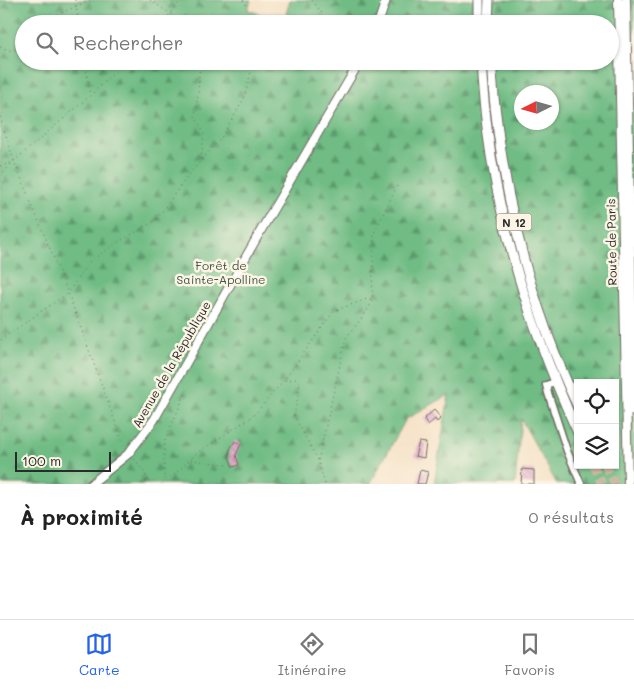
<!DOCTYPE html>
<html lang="fr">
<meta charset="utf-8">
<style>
body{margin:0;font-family:Mali,sans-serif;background:#f6f6f6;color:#222}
.controls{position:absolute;right:15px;bottom:15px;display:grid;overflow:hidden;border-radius:0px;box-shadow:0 1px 4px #0004}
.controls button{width:45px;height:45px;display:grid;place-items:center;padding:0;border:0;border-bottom:1px solid #e0e0e0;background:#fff;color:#222;font:25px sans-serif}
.compass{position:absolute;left:514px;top:85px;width:45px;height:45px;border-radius:50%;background:#fff;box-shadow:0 1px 4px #0004;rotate:265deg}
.scale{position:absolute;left:15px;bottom:12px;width:96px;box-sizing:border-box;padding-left:5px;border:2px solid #2b2b2b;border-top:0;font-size:14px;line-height:18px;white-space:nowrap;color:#2b2b2b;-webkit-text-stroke:4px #fcf5e5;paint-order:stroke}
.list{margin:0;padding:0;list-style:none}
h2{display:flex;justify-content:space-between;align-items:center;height:65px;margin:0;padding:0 20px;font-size:21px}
h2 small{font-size:16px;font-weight:400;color:#767676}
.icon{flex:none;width:28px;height:28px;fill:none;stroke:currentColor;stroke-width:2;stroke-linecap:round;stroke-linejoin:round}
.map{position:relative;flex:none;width:634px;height:484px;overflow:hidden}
.search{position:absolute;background:#fff;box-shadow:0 1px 4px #0004;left:15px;right:15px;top:15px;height:55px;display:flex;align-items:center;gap:12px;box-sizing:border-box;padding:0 18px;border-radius:28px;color:#767676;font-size:19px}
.sheet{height:135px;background:#fff}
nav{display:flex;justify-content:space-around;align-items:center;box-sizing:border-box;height:70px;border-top:1px solid #e0e0e0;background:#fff;font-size:14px;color:#767676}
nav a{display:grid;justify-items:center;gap:2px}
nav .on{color:#2563eb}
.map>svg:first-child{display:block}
.forest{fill:url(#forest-firs);stroke:#4d7458;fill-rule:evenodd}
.building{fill:url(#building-back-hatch)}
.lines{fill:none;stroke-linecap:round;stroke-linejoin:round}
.highway-tunnel{stroke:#ccbaa3;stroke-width:9;stroke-dasharray:9 4.5;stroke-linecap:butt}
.minor-casing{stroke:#716a60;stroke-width:9}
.major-casing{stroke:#716a60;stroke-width:10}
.highway-casing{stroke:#716a60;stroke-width:11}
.path{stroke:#716a60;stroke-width:1;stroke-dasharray:1 4;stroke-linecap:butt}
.minor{stroke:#fff;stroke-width:6}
.major{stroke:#fff;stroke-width:8}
.highway{stroke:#fff;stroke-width:9}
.labels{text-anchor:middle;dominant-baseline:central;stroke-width:5;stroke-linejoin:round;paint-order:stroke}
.shield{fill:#fcf5e5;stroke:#6a6863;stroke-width:1}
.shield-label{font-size:11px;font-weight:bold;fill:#2b2b2b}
.street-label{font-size:12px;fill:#2b2b2b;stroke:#fcf5e5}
.park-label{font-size:12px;fill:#435748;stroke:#fcf5e5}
</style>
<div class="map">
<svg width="634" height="484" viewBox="0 0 634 484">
<defs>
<pattern id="forest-firs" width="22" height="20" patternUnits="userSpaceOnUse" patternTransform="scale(1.25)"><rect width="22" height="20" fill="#6fbc84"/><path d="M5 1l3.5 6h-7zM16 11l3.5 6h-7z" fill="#5b996c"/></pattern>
<pattern id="building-back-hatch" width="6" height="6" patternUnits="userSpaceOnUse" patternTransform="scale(1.25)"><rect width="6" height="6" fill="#e5a8ca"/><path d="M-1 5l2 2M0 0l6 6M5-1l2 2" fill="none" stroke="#ba89a4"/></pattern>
</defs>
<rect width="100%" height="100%" fill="#fcf5e5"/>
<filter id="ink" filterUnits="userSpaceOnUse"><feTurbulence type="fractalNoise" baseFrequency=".02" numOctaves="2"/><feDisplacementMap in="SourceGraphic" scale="10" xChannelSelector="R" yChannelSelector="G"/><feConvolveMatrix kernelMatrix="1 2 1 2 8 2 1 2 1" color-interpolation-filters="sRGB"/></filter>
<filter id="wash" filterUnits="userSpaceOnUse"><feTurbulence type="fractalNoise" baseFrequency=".0096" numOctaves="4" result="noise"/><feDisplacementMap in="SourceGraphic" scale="20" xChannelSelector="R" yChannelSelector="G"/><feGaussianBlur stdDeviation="1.12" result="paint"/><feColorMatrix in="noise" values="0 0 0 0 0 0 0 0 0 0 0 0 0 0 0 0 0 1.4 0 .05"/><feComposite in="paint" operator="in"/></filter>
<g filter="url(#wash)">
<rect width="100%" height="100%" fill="#f4dec1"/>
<!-- forest -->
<path class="forest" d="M0,0H251L248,10L260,14L257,24H24V61H284L292,64L293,61H610V24H305L306,21L286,14L290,0H634V484H557L521,419L515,484H434L449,395L406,419L370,484H0ZM522,92H552V122H522ZM578,383H615V465H578Z"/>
<g id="blocks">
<!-- building -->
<path class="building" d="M434,410L441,418L437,422L435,419L428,425L424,419Z
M235,441L241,444L236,455L239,465L233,467L229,457L230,449Z
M419,442L426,443L424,458L415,456Z
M522,469L534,470V484H521Z
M420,470L428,472L425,484H417Z"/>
</g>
</g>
<g filter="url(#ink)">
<use href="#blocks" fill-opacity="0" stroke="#716a60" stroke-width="1"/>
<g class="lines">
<!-- highway-tunnel -->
<path class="highway-tunnel" d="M593,465L602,484
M605,465L615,484"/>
<!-- minor casing -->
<g class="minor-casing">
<path id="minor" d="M555,382L546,385L548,393L567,451L581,484"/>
</g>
<!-- major casing -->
<g class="major-casing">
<path id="major" d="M618,0L628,484
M626,0L634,412
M378,24L386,0
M91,484L128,454L154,420L260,232L360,61"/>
</g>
<!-- highway casing -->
<g class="highway-casing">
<path id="highway" d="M479,24V0
M488,24L489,0
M481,61C488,194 523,312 578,433
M491,61C499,181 527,298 578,407"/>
</g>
<!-- path -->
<path class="path" d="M75,0L79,24
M150,0L186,24
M243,0L248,8
M312,0L330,24
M46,24L50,18L91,0
M162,24L181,0
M0,47L9,50H24
M85,61L90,95
M200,61L198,93L195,116L204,133L201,161
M0,117L14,161L68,293L124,446
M0,166L14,162
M0,176L14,161L90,96L126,61
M0,340L68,293L88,263L115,244L155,221L189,174L221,138L244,99L251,72L249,61
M285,380L298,379L300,384L294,416L318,460
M185,394L164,443V479L173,476L197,453L253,416L285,379L334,311L367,299H372
M134,459L145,473L150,484
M191,460L230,465
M145,476L146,484
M142,484L144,474
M325,484L318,461L346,338L365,314L372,302L374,233L397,186"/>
<!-- minor -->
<use href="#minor" class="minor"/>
<!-- major -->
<use href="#major" class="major"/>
<!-- highway -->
<use href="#highway" class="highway"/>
</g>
</g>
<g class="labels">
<!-- shield labels -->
<rect class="shield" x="496.5" y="213.5" width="35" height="17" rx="4"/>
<g class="shield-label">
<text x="514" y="222">N 12</text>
</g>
<!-- street labels -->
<g class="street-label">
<text transform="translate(611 242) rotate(-91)">Route de Paris</text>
<text transform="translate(171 364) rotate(-60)">Avenue de la République</text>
</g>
<!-- park labels -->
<g class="park-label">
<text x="221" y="265">Forêt de<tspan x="221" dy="14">Sainte-Apolline</tspan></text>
</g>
</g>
</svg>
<div class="controls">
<button><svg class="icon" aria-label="locate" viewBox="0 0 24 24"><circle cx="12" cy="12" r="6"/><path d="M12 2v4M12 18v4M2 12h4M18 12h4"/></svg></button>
<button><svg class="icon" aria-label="layers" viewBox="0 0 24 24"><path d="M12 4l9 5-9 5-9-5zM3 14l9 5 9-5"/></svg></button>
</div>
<svg class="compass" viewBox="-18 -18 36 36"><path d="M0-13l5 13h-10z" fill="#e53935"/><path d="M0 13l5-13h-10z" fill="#767676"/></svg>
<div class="scale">100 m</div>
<div class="search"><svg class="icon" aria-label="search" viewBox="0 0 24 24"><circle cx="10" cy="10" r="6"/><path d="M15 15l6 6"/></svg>Rechercher</div>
</div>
<section class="sheet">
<h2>À proximité<small>0 résultats</small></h2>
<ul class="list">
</ul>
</section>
<nav>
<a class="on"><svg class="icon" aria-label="map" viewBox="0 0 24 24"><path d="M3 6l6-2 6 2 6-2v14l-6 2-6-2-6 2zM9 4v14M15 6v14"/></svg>Carte</a>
<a><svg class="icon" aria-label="directions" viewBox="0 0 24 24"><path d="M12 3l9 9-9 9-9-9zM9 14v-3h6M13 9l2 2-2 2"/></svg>Itinéraire</a>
<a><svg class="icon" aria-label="saved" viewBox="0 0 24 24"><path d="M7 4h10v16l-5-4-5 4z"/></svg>Favoris</a>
</nav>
